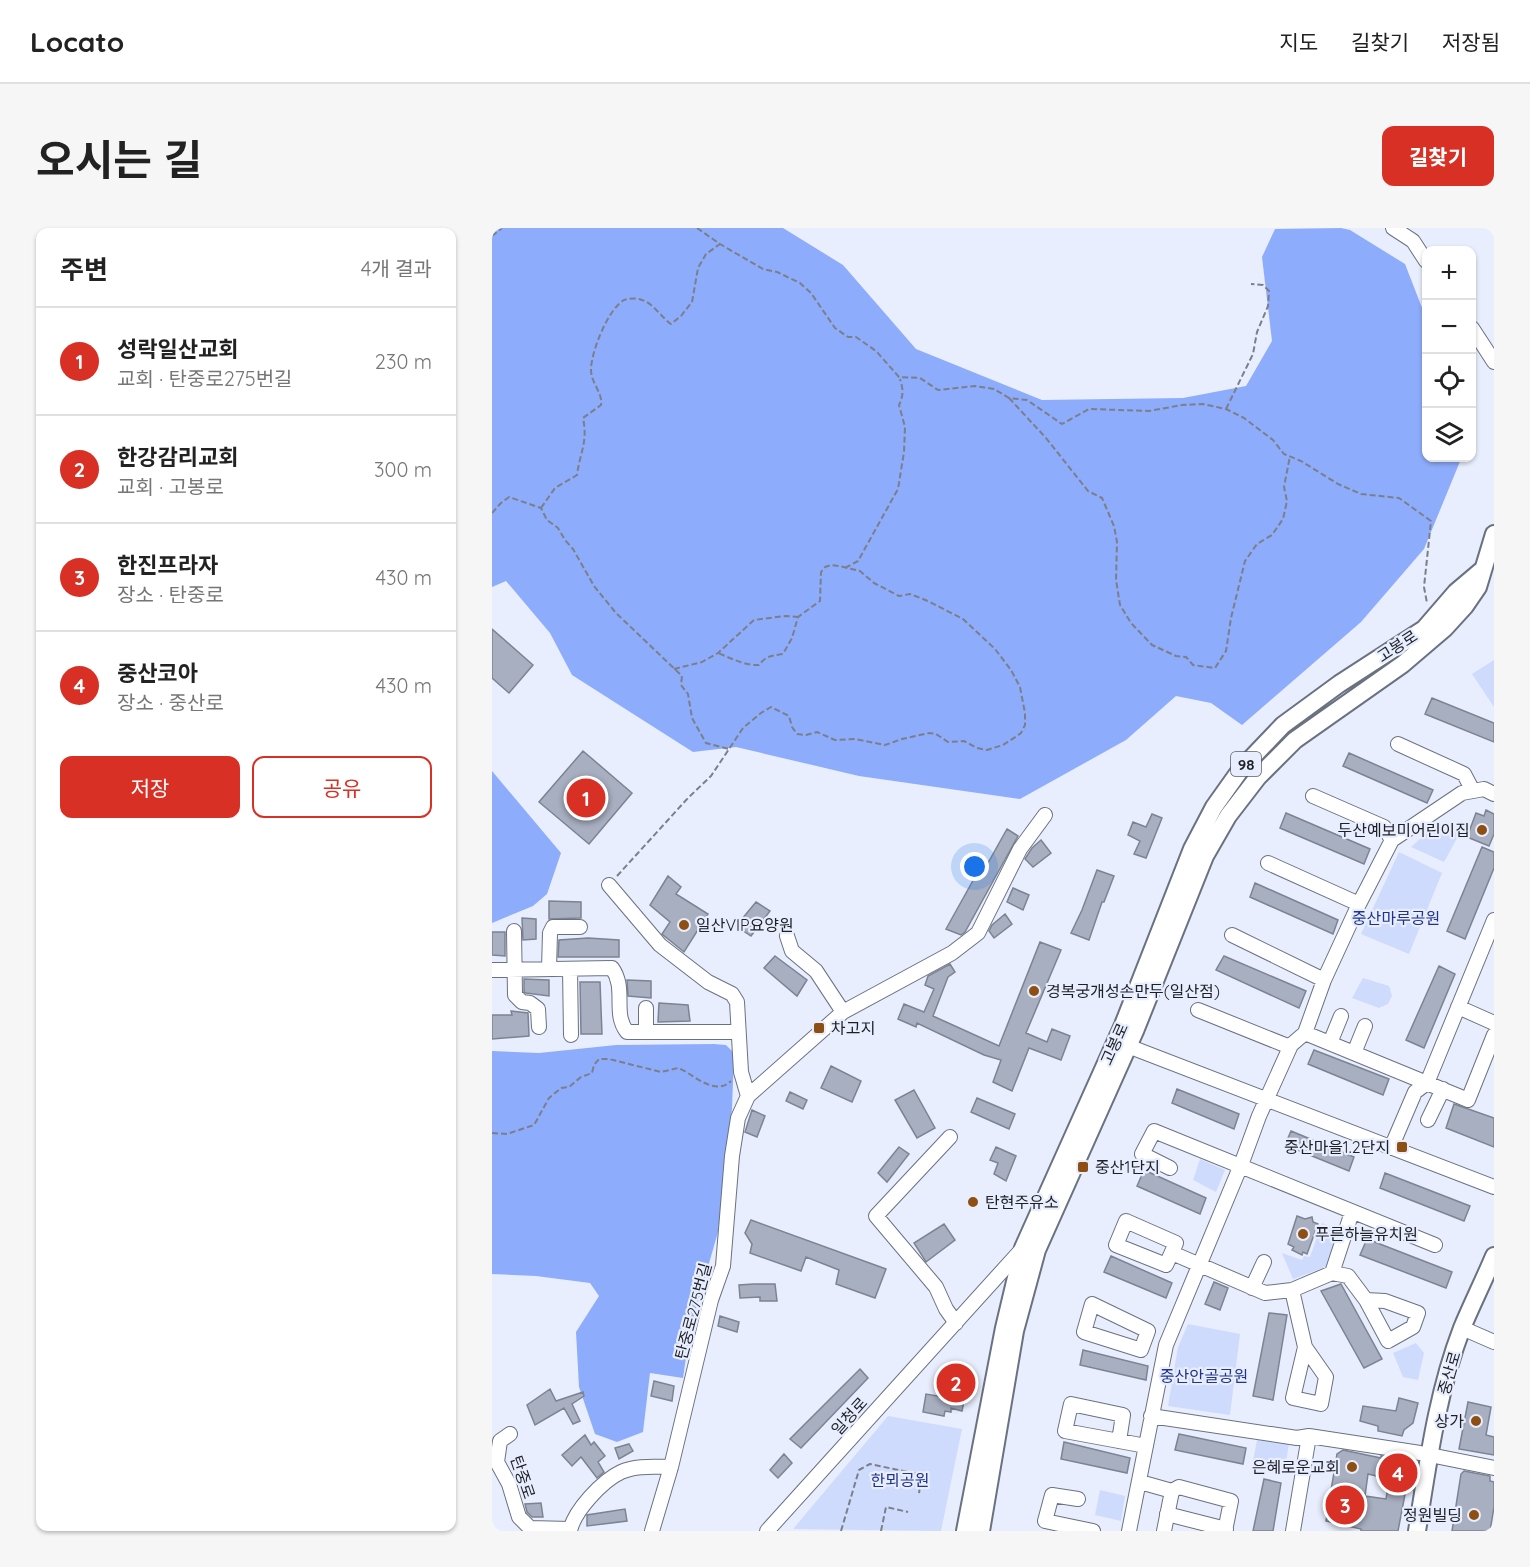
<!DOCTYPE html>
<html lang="ko">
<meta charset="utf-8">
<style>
body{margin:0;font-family:Quicksand,"Noto Sans KR",sans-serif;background:#f6f6f6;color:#222}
.controls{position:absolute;right:18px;top:18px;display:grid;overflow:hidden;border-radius:12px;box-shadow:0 2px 4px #0004}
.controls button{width:54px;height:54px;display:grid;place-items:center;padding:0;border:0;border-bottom:2px solid #e0e0e0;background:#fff;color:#222;font:30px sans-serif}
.you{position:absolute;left:483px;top:639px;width:21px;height:21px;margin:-15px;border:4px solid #fff;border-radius:50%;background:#1a73e8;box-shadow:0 0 0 9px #1a73e833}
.badge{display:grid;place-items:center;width:39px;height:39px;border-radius:50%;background:#d93025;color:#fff;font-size:20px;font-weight:700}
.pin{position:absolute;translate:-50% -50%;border:3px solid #fff;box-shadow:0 2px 6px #0006}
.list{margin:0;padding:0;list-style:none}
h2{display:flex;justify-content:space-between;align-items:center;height:78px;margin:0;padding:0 24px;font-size:26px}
h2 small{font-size:20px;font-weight:400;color:#767676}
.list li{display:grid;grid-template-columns:39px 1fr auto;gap:18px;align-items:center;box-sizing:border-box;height:108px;padding:0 24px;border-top:2px solid #e0e0e0}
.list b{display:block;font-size:22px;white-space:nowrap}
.list p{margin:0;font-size:20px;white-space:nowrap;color:#767676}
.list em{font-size:20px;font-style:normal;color:#767676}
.actions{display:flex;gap:12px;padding:18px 24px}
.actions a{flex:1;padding:14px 0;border:2px solid #d93025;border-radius:12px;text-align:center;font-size:21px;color:#d93025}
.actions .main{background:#d93025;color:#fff}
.icon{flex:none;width:33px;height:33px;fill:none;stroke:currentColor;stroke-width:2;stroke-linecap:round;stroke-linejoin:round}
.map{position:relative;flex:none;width:1002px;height:1303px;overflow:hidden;border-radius:12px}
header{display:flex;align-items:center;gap:36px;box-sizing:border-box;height:84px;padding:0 30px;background:#fff;border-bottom:2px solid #e0e0e0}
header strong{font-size:28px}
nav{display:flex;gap:33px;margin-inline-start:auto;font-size:21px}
.intro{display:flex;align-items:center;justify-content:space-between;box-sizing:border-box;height:144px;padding:0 36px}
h1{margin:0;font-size:42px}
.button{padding:15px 27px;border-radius:12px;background:#d93025;color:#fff;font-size:21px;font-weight:700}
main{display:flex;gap:36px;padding:0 36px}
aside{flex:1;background:#fff;border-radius:12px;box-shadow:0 2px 4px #0004}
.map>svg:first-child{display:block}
.green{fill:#cedbfc}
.forest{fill:#8eacfc}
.building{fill:#a8afc1;stroke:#7c8393;stroke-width:1.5;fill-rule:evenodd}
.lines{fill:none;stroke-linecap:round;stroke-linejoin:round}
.minor-casing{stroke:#6a7181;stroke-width:16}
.major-casing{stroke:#6a7181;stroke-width:20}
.path{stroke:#7b7f89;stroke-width:2;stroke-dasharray:6 3;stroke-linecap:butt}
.minor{stroke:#fff;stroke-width:14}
.major{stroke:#fff;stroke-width:16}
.poi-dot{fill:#8d4f13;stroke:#e8eefd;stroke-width:2}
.labels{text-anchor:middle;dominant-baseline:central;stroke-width:4.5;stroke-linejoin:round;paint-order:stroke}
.shield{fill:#e8eefd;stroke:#5b5e67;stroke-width:1.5}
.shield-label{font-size:15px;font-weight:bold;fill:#1e2027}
.street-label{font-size:16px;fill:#1e2027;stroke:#e8eefd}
.poi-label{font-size:16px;fill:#1e2027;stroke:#e8eefd;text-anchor:start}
.park-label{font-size:16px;fill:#20348e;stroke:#e8eefd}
</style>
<header>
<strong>Locato</strong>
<nav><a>지도</a><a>길찾기</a><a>저장됨</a></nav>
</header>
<div class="intro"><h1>오시는 길</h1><a class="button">길찾기</a></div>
<main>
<aside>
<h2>주변<small>4개 결과</small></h2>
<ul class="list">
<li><span class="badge">1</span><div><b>성락일산교회</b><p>교회 · 탄중로275번길</p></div><em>230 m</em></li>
<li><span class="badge">2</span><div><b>한강감리교회</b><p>교회 · 고봉로</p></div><em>300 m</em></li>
<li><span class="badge">3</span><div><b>한진프라자</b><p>장소 · 탄중로</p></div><em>430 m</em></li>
<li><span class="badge">4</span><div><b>중산코아</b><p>장소 · 중산로</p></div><em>430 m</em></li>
</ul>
<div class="actions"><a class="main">저장</a><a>공유</a></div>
</aside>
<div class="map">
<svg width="1002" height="1303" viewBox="0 0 1002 1303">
<rect width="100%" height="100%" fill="#e8eefd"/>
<!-- green -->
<path class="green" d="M1002,432V479L980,446Z
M946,595L969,603L952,634L919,619Z
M907,624L950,645L917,726L869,706Z
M871,750L897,758L900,768L896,776L887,780L860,770Z
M708,931L733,942L724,964L701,952Z
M830,995L847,1001L836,1038L801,1051L790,1025L810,1032L812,1028L818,1029Z
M696,1096L748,1106L738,1187L676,1178L686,1119Z
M924,1115L932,1125L926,1152L911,1149L901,1125Z
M396,1188L470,1201L449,1303L301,1301Z
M765,1212L797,1216L793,1239L761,1233Z
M608,1262L633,1268L629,1293L603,1287Z"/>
<!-- forest -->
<path class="forest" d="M0,0H291L351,37L424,121L550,172L691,170L754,158L780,113L770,29L783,1L849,0L858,2L913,36L934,90V230L969,231L932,321L869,394L750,497L719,475L684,468L634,512L528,571L367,548L244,519L201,524L80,447L58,405L14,353L0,359Z
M0,543L69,625L55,666L41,678L0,695Z
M222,816L234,817L242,825L240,881L226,1004L198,1102L191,1150L158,1145L151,1204L125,1214L103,1206L87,1159L84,1104L107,1068L98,1055L44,1048L0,1046V823L47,825L124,817Z"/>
<!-- building -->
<path class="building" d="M0,401L41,437L17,465L0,450Z
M940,470L1002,495V514L933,486Z
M91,523L140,565L97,616L47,574Z
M857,525L941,562L935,575L851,538Z
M994,582L1002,586V606L997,618L975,609L984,585L992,588Z
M794,585L878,621L872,636L788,600Z
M660,586L670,590L654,630L642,626L648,613L636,607L641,594L654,599Z
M515,601L526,608L473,704L469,707L454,701L488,640L492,642Z
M549,612L559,625L541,639L533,631L540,620Z
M990,619L1002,624V640L973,711L955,703Z
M605,642L622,648L612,674H610L597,712L579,705L590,682Z
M176,648L189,659L184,666L216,686L192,724L170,706L178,694L158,677Z
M763,655L846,692L841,706L758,669Z
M521,660L537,667L531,682L515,674Z
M57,673L89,674V690L57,691Z
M264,674L278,683L259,708L244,698Z
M513,686L520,696L502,710L497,703L500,697Z
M30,690L44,691V711L31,712Z
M0,704H13V728L0,727Z
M96,710L127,712V729H66L67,712Z
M548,714L569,722L534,805L555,814L560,801L578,808L569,832L537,820L520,863L501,854L509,832L492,827L425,795L424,799L406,791L412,776L432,784L442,761L433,757L436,748L458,736L463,744L456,749L441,788L507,818Z
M283,728L315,752L305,768L272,740Z
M732,728L814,763L807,780L724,742Z
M947,738L963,746L932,820L914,812Z
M32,751L57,752V768L34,765L32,764Z
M135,752L159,753V770L136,768Z
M88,754H108L110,806H89Z
M167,775L196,777L198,793L166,794Z
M19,783L36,785L37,808L0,811V787H20Z
M822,822L897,851L891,867L816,836Z
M339,838L369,853L360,874L329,860Z
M685,861L747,886L742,901L680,875Z
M422,862L443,900L425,910L403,872Z
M298,864L315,872L311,881L294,873Z
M485,870L523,886L517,901L479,884Z
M962,876L1002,890V919L954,900Z
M260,882L273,888L265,909L253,904Z
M799,903L862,929L857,943L793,917Z
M407,919L417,926L395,954L386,945Z
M504,919L524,928L514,953L502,946L506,935L498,932Z
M652,942L714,970L708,986L645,958Z
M893,945L978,978L972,993L888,960Z
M805,988L813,991L820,989L821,994L826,996L815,1026L811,1024L810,1027L800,1022L802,1019L796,1016Z
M259,992L394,1041L383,1070L344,1056L347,1042L314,1029L309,1043L258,1025L260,1016L253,1005Z
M452,996L463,1012L434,1034L422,1015Z
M875,1011L960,1044L954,1060L868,1027Z
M619,1028L680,1055L674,1070L612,1044Z
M722,1054L736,1060L728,1082L713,1076Z
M262,1056H283L285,1073H268V1069L248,1070L247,1057Z
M849,1056L890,1131L872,1140L829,1063Z
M777,1085L795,1087L781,1172L761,1168Z
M228,1088L247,1094L245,1104L226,1098Z
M591,1122L656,1138L654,1152L588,1137Z
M456,1139L478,1143L470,1183L459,1180V1184L453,1183L452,1188L431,1184L434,1166L451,1169Z
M368,1141L376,1150L309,1220L298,1211Z
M162,1153L182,1158L180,1173L159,1168Z
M58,1161L64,1173L91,1164L92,1168L80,1176L88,1193L81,1196L72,1180L43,1197L35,1177Z
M907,1170L926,1175L921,1195L912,1202L910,1208L886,1203V1198L868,1193L871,1178L904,1183Z
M976,1174L999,1179L994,1207L1002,1209V1227L967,1221Z
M687,1206L754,1220L751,1236L683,1222Z
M93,1207L99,1217L102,1214L113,1228L106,1234L112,1244L105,1250L89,1229L80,1238L70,1227Z
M572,1214L638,1230L635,1245L569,1231Z
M137,1216L141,1223L127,1231L123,1220Z
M851,1222L889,1230V1228L920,1233L924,1239L921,1262L914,1261L906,1303H869V1301L834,1293L845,1226ZM876,1246L897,1251L894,1271L873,1268Z
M292,1226L300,1235L286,1250L278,1242Z
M972,1243L998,1248V1253L1002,1254V1279L998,1303H960L969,1246Z
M772,1251L789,1255L781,1303H761Z
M49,1275L51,1289H40L35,1284L33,1276Z
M133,1281L135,1293L95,1298V1287Z"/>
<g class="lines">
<!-- minor casing -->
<g class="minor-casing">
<path id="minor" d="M901,0L921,13L934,33
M980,100L1002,134
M906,516L972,546L981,563
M821,568L892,599L900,612
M776,635L867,676
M117,657L168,717L216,754L240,766L245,774L249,844L256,868L246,890L240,928L231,1038L219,1072L179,1239L160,1303
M22,703L23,767L30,774L38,775L46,781L47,799
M740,707L832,752
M295,708L300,723L324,743L351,784
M57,741L58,705L61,699H88
M78,741L79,807
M0,742L120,740C135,761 120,785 135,804H246
M966,779L1002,795
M706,782L798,819
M154,804V780
M813,805L976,872L1002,807
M628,815L1002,959
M838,815L849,788
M862,825L873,798
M256,868L351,784L460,725L486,705L528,621L553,587
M936,892L951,861
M458,909L384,988L444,1059L454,1081L464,1095
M899,920L923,864L935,855L1002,692
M678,940L650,926L662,903L943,1017
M634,993L684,1015L674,1037L624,1017Z
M680,1025L773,1065L800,1062L840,1045L860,984
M840,1045L856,1048L874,1072L896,1113L921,1099L926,1085L893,1073L874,1072
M760,1060L772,1034
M800,1062L813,1119L834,1149L829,1176L801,1170L813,1119
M600,1076L656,1103L649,1122L592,1104Z
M970,1100L1002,1114
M659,1188L805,1210L817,1208L928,1225L1002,1240
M18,1206L8,1213L5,1234L17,1256L27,1289L38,1300L78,1301
M627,1213L631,1187L579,1176L573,1203L654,1218
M648,1254L680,1263L687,1259L739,1273L733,1303
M586,1271L560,1267L553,1293L601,1303
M675,1286L734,1301
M78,1303C82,1283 110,1253 129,1244C144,1237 163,1239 179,1239
M275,1303L531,1020
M637,1303L674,1117L749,937L767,888L799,817L813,805L832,752L867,676L900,612L970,565L992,561L1002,566
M672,1303L680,1263
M801,1303L817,1208"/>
</g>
<!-- major casing -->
<g class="major-casing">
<path id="major" d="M473,1303L512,1100L531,1020L631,797L700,621L722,579L749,541L791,497L847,456L932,401L964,364L990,342
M489,1303L523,1103L545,1022L643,803L713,628L736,588L766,549L803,512L911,436L952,401L973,378L986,359L1002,306
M925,1303C936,1235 945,1165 970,1100C980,1076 992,1052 1002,1028"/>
</g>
<!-- path -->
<path class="path" d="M205,0L228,16L271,41L285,44L308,55L319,65L343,100L356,109H364L384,123L407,149L428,150L446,162L483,158L502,161L517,170L535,172L570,196L597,181L657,183L690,177L711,176L734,181L752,190L781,212L792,226L809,233L846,256L869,266L907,270L939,293L932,359L935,375
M0,8L10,0
M517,170L554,210L596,263L610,270L622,298L625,314L624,352L628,377L639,395L660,417L684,428L694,429L701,437L723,440L734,423L739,390L753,333L765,316L780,307L791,291L795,273L792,259L798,228
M734,181L761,126L765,104L776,78L777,63L771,57L759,56
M49,280L63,260L85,247C88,224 96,215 91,190L109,177C111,165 99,155 99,142C99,124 116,81 132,72C137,70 146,70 150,72C161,75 170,90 179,96L189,88L200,74L206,40L214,26L228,16
M0,285L9,275L17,269L49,280L55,292L66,300L73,312L81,321L102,358L124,385L190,448L189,457L196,466L200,490L214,515L237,521
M353,340L366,333L406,261L412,224L413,199L407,177C412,167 411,160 408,151
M182,441L210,434L226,425L262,392L293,388L306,389
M125,648L196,570L219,548L251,500L269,485L279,479L297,488L300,499L305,506L314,507L325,504L343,512L363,511L393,517L410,511L437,505L444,506L456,514L472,513L485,520L495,522L511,517L525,508L529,505L533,497V485L528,459L519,442L503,421L471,391L436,373L418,366L407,368L382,355L368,343L347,338L339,337L333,339L329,344L328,373L306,389L300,410L291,426C279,428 275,427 267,437C254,438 238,430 226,425
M0,905L15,906L42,897L57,870L69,860L77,859L89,849L100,845L102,837L107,831H117L169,844L186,840C202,846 222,869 239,853
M349,1303L367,1242L378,1236L430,1247L427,1265
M389,1303L394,1279L416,1284"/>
<!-- minor -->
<use href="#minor" class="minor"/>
<!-- major -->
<use href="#major" class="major"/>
</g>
<!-- markers -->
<g class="poi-dot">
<circle cx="990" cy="602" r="6"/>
<circle cx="192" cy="697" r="6"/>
<circle cx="542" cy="763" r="6"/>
<rect x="321" y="794" width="12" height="12" rx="3"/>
<rect x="904" y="913" width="12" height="12" rx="3"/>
<rect x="585" y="933" width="12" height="12" rx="3"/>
<circle cx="481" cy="974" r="6"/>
<circle cx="811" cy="1006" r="6"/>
<circle cx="984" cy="1193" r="6"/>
<circle cx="860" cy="1239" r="6"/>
<circle cx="982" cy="1287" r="6"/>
</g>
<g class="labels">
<!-- shield labels -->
<rect class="shield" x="739" y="524" width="30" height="24" rx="4.5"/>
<g class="shield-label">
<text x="754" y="536">98</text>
</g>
<!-- street labels -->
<g class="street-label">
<text transform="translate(905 418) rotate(-33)">고봉로</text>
<text transform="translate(622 816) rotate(-66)">고봉로</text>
<text transform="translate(201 1083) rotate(-75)">탄중로275번길</text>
<text transform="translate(957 1145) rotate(-74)">중산로</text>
<text transform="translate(357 1188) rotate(-48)">일청로</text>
<text transform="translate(31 1249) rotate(71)">탄중로</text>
</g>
<!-- poi labels -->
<g class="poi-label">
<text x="978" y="602" text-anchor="end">두산예보미어린이집</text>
<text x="204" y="697">일산VIP요양원</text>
<text x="554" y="763">경복궁개성손만두(일산점)</text>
<text x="339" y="800">차고지</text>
<text x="898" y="919" text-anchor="end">중산마을1.2단지</text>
<text x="603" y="939">중산1단지</text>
<text x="493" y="974">탄현주유소</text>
<text x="823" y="1006">푸른하늘유치원</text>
<text x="972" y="1193" text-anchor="end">상가</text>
<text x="848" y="1239" text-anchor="end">은혜로운교회</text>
<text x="970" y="1287" text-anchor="end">정원빌딩</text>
</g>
<!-- park labels -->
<g class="park-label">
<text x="904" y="690">중산마루공원</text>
<text x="712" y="1148">중산안골공원</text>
<text x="408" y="1252">한뫼공원</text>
</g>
</g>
</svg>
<div class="controls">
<button>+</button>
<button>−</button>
<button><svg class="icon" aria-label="locate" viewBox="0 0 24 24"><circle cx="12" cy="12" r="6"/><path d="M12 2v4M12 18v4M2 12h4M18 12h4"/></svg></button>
<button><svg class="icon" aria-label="layers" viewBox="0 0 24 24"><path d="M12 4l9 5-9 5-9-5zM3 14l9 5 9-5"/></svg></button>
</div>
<div class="you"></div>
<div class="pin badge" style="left:94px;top:570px">1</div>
<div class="pin badge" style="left:464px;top:1155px">2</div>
<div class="pin badge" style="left:853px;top:1277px">3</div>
<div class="pin badge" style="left:906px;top:1245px">4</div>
</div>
</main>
